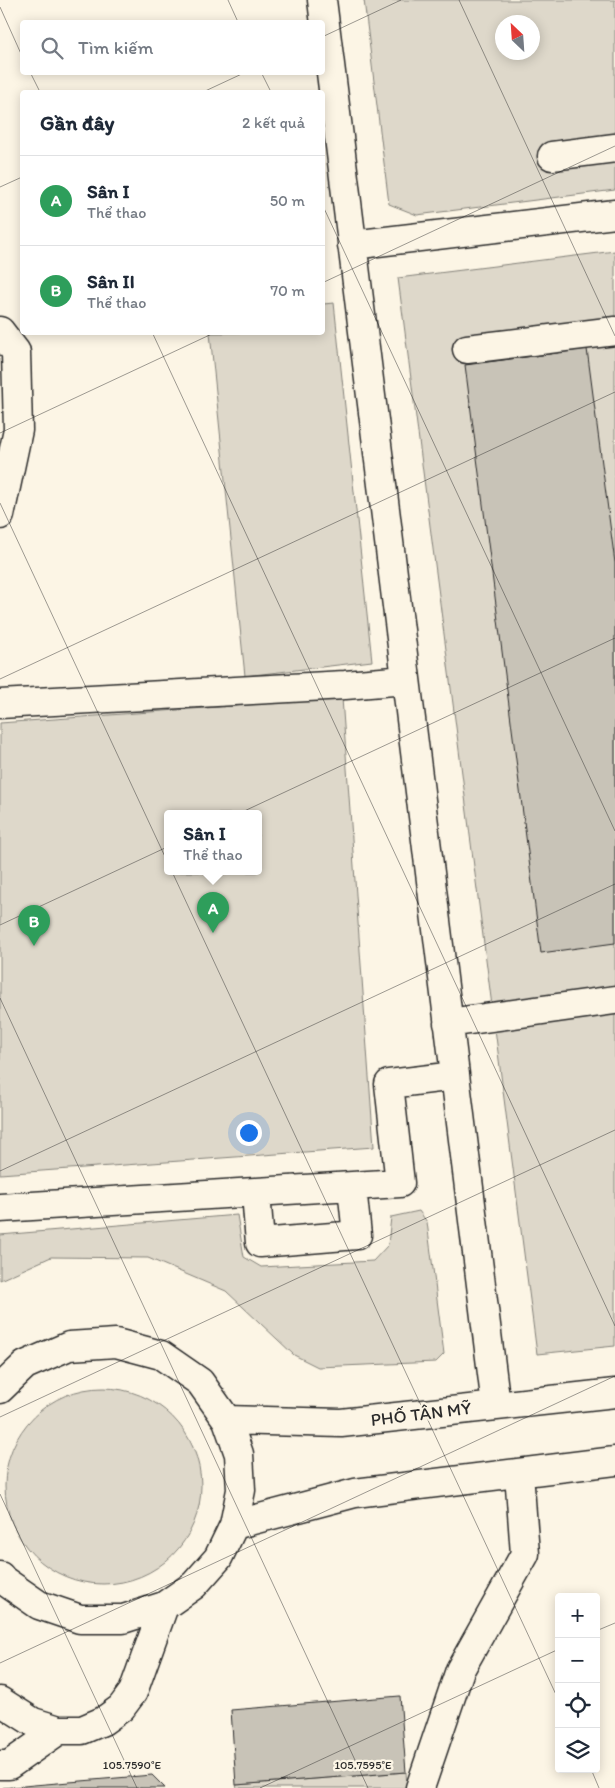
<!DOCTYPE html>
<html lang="vi">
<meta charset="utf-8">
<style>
body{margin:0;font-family:Itim,sans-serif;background:#f6f6f7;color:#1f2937}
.controls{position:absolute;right:15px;bottom:15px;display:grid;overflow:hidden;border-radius:5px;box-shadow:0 2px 12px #0003}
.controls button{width:45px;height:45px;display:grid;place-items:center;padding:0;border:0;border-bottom:1px solid #e0e1e3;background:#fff;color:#1f2937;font:25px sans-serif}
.compass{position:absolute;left:495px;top:15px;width:45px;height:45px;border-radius:50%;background:#fff;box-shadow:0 2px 12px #0003;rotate:335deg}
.you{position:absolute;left:248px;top:1132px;width:18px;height:18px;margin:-12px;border:4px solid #fff;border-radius:50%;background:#1a73e8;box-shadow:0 0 0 8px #1a73e833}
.badge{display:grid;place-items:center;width:32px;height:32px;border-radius:50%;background:#111827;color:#fff;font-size:16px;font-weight:700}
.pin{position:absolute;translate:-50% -41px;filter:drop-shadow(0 1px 2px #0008)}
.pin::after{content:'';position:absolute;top:26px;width:18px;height:15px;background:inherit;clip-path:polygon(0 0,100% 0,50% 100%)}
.popup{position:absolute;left:164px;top:810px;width:98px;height:65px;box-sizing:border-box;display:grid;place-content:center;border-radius:5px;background:#fff;filter:drop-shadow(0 1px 4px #0005);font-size:16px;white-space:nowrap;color:#747a83}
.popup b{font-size:19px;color:#1f2937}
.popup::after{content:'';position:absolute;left:50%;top:100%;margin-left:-10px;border:10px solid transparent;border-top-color:#fff}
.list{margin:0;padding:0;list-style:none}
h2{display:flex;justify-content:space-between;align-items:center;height:65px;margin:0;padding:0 20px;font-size:21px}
h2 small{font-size:16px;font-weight:400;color:#747a83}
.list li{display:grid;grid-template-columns:32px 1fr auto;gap:15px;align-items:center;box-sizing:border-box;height:90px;padding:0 20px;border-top:1px solid #e0e1e3}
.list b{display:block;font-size:19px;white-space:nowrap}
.list p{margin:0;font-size:16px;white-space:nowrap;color:#747a83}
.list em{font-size:16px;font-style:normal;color:#747a83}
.icon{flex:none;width:28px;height:28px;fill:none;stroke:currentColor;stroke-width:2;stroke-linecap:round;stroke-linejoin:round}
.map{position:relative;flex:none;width:615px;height:1788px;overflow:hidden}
.search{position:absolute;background:#fff;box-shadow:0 2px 12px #0003;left:20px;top:20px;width:305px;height:55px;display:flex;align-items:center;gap:12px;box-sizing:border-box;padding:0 18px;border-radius:5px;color:#747a83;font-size:19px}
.panel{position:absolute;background:#fff;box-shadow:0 2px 12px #0003;left:20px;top:90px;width:305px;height:245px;border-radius:5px}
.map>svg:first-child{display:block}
.green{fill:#ded8ca;stroke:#84827a;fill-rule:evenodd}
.building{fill:#c8c3b7;stroke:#2b2b2b}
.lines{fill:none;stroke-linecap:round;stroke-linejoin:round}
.minor-casing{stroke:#2b2b2b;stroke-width:31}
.minor{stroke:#fcf5e5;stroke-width:28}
.ticks{fill:none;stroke:#2b2b2b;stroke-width:1;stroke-opacity:0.45}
.labels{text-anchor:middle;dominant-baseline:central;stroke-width:4.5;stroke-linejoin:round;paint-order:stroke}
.street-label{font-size:18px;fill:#2b2b2b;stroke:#fcf5e5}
.ticks-label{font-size:12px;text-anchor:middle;fill:#2b2b2b;stroke:#fcf5e5;stroke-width:4.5;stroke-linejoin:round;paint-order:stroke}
</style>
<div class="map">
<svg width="615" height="1788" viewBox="0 0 615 1788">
<rect width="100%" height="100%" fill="#fcf5e5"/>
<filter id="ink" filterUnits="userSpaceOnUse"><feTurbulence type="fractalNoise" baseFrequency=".02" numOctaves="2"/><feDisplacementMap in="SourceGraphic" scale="10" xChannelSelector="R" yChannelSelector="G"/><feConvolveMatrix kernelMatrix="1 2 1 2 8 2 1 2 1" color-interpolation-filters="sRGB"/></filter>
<g filter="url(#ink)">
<!-- green -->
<path class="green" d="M364,0H615V190L417,215L389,204ZM502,22H532V52H502Z
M615,251V1346L537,1354L398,278Z
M334,303L372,661L245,676L210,333L322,332L323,304Z
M342,698L374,1147L0,1174V723ZM168,814H258V872H168Z
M419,1211L427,1222L444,1354L436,1362L318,1367L294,1355L226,1291L148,1258L51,1257L0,1280V1235L237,1215L244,1257L261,1267L373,1261L388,1245L391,1217Z
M5 1486a98 98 0 1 1 196 0a98 98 0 1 1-196 0Z
M406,1772L407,1788H237L236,1785Z"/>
<!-- building -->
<path class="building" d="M587,349L615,563V943L541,953L465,365Z
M400,1696L406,1772L236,1785L231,1710Z
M152,1775L165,1788H3L34,1785Z"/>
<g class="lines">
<!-- minor casing -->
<g class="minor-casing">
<path id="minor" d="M322,0L496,1406
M552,156L615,148
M352,245L615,214
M0,331L16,352L18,430L0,515
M467,349L615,331
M0,704L345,685L406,680
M448,1023L615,1000
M256,1193L260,1243L357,1235L352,1187
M0,1208L400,1183L389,1084L455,1076
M0,1389L25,1365L69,1346L116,1343L161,1355L200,1382L227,1420L239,1454L241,1490L234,1525L218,1558L194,1585L164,1606L123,1619H80L39,1605L3,1580L0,1576
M227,1420L341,1423L615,1393
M234,1525L355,1493L615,1461
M0,1701L33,1722L59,1730H82L103,1721L121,1708L133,1692L164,1606
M0,1765H9L59,1730
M420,1788L460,1670L525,1554L519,1473"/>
</g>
<!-- minor -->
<use href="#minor" class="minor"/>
</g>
</g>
<!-- ticks -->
<path class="ticks" d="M228,0L238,22M459,0L615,336M0,7L22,56M322,37L401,0M30,72L40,92M261,72L271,92M203,92L246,72M0,187L22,177M322,204L615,831M322,283L615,146M152,332L615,1326M0,433L216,332M0,503L559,1701M0,679L615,392M0,925L615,638M0,998L368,1788M0,1171L615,884M0,1417L615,1130M0,1494L137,1788M596,1631L615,1623M0,1663L615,1376M591,1769L599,1788M260,1788L559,1649"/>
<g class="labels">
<!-- street labels -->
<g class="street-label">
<text transform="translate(421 1414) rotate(-7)">PHỐ TÂN MỸ</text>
</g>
</g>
<g class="ticks-label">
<text x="132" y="1769">105.7590°E</text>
<text x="363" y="1769">105.7595°E</text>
</g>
</svg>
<div class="controls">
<button>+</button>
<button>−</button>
<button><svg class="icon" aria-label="locate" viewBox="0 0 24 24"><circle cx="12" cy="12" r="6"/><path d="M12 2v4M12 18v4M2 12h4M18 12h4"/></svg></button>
<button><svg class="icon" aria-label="layers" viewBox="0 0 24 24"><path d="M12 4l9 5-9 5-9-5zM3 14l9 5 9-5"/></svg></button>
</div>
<svg class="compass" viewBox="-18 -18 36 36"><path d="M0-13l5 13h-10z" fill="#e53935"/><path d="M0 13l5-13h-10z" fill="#747a83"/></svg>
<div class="you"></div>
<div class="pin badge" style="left:213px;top:933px;background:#2e9e5b">A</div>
<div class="popup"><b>Sân I</b>Thể thao</div>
<div class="pin badge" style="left:34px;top:946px;background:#2e9e5b">B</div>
<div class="search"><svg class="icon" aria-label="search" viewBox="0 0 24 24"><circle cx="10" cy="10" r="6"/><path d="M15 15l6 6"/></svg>Tìm kiếm</div>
<section class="panel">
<h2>Gần đây<small>2 kết quả</small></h2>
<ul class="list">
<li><span class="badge" style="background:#2e9e5b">A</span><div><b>Sân I</b><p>Thể thao</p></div><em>50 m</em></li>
<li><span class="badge" style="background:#2e9e5b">B</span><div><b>Sân II</b><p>Thể thao</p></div><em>70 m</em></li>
</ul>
</section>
</div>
